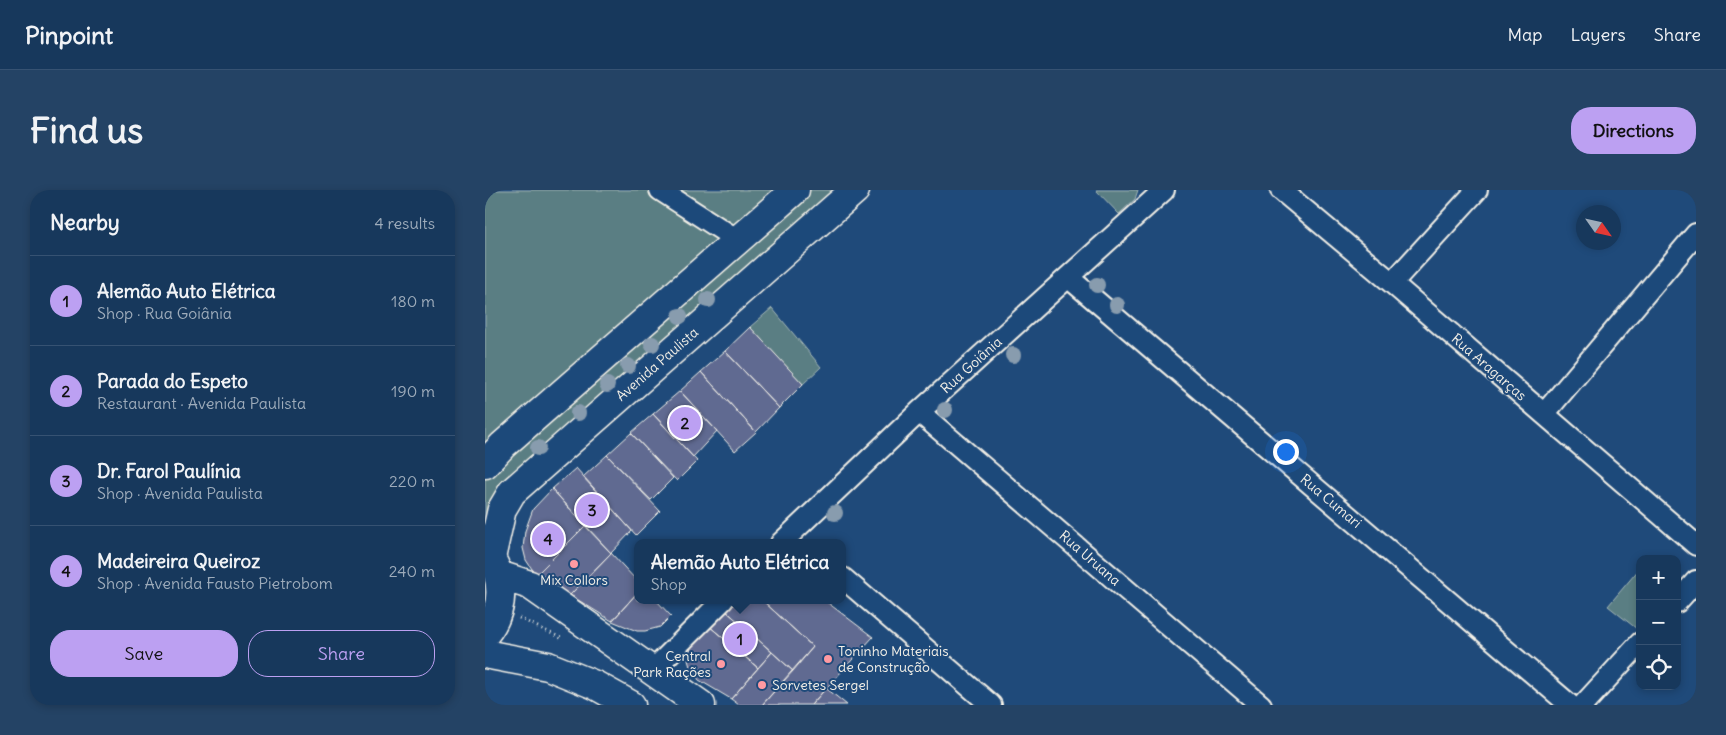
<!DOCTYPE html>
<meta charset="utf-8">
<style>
body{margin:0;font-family:Delius,sans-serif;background:#244365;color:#f1f3f6}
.controls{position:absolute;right:15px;bottom:15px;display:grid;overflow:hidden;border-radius:10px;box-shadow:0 2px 8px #0003}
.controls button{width:45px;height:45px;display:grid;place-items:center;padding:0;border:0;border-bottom:1px solid #365272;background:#17385c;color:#f1f3f6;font:25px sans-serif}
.compass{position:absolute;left:1091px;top:15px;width:45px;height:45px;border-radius:50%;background:#17385c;box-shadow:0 2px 8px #0003;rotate:124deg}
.you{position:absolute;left:800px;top:261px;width:18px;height:18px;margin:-12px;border:4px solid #fff;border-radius:50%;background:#1a73e8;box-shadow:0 0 0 8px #1a73e833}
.badge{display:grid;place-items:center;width:32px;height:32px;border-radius:50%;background:#bca0f2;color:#111;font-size:16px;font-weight:700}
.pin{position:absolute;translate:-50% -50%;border:2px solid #fff;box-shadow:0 1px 5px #0006}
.popup{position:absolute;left:149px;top:349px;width:212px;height:65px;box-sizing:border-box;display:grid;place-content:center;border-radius:10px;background:#17385c;filter:drop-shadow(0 1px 4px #0005);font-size:16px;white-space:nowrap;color:#9eacbb}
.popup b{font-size:19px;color:#f1f3f6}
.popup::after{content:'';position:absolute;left:50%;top:100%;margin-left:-10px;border:10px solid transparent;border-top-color:#17385c}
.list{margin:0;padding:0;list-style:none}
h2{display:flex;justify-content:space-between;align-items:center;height:65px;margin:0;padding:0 20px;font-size:21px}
h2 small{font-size:16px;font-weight:400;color:#9eacbb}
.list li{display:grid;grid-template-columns:32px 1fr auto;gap:15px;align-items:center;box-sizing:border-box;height:90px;padding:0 20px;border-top:1px solid #365272}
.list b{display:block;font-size:19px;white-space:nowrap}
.list p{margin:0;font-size:16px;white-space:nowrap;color:#9eacbb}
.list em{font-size:16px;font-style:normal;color:#9eacbb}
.actions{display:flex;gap:10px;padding:15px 20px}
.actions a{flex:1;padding:11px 0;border:1px solid #bca0f2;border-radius:20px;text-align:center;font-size:18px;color:#bca0f2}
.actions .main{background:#bca0f2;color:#111}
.icon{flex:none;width:28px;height:28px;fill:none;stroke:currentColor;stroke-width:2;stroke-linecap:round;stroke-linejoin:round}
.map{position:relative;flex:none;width:1211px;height:515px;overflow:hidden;border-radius:20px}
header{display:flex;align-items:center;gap:30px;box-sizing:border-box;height:70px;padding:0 25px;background:#17385c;border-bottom:1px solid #365272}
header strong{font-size:24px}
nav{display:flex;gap:28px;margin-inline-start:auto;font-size:18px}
.intro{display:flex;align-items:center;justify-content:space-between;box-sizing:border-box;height:120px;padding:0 30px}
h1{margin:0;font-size:35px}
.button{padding:12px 22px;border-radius:20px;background:#bca0f2;color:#111;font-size:18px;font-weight:700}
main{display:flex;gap:30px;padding:0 30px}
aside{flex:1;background:#17385c;border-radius:20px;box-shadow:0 2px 8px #0003}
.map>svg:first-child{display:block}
.green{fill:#5a7e83;stroke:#a7b8b6}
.building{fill:#606a91;stroke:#f4f1e8}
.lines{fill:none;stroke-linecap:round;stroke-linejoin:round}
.street-casing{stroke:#f4f1e8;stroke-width:24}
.secondary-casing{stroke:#f4f1e8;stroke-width:31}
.primary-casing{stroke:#f4f1e8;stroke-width:31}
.path{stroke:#f4f1e8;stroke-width:3;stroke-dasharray:1 4;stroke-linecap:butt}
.street{stroke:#1f4a7a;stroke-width:20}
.secondary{stroke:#1f4a7a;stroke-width:28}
.primary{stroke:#1f4a7a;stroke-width:28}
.tree{fill:#889cae}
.poi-dot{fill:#ff9aa2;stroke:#1f4a7a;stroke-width:2}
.labels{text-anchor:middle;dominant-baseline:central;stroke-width:4;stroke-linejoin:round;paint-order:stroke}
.street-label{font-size:14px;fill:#f4f1e8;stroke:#1f4a7a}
.poi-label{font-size:14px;fill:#f4f1e8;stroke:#1f4a7a;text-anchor:start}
</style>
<header>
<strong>Pinpoint</strong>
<nav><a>Map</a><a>Layers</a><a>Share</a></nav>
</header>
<div class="intro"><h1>Find us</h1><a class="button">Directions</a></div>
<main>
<aside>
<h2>Nearby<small>4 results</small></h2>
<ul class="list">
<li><span class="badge">1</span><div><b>Alemão Auto Elétrica</b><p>Shop · Rua Goiânia</p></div><em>180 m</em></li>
<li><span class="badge">2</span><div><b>Parada do Espeto</b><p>Restaurant · Avenida Paulista</p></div><em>190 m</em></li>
<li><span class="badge">3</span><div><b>Dr. Farol Paulínia</b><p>Shop · Avenida Paulista</p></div><em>220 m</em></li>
<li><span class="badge">4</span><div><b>Madeireira Queiroz</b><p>Shop · Avenida Fausto Pietrobom</p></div><em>240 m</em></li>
</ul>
<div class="actions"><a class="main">Save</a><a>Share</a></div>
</aside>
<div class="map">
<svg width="1211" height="515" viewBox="0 0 1211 515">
<rect width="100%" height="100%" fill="#1f4a7a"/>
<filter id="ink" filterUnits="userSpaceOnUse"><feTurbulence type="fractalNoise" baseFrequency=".02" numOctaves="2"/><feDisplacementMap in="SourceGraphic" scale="10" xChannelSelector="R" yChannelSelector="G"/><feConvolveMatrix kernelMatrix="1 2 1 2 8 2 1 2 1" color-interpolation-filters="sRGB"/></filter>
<g filter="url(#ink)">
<!-- green -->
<path class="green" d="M0,0H370L50,281L0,361Z
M611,0H653L650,9L634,24Z
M287,118L336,177L318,194L265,137Z
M1155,378V436L1152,439L1123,416Z"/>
<!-- building -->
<path class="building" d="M265,137L318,194L294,218L240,161Z
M240,161L294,218L271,242L216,182Z
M216,182L271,242L250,261L195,201Z
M195,201L232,241L208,267L168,224Z
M168,224L212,271L192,291L146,243Z
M146,243L188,288L166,310L122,265Z
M122,265L175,321L151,345L98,287Z
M91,278L147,341L126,363L67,299Z
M67,299L100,336L51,385L41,370L38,358L40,341L48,319Z
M100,336L126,363L85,405L51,385Z
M126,363L152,391V403L127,431L85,405Z
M152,403V410H171L186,426L175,437L160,441H152L127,431Z
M249,410H277L328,457L308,481L239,419Z
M277,410H339L388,447L326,515H277L328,457Z
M239,419L287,462L273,478L223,435Z
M223,435L273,478L246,509L214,490L206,480L203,470L207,453Z
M287,462L308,481L277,515H254L246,509Z
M341,498L362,515H326Z"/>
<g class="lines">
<!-- street casing -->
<g class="street-casing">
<path id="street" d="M175,0L254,51
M796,0L907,93L1211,355
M584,88L1085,515
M907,93L992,0
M434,222L776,515
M1059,224L1211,44
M296,353L434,222L679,0
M358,388L506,515
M1192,412L1211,391
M168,480L238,410
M1098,515L1155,453"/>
</g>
<!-- secondary casing -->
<g class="secondary-casing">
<path id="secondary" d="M0,274L18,255L310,0
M6,368L17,319L27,302L370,0
M14,385L45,395L216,515
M0,464L63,476L110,495L146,515"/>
</g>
<!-- primary casing -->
<g class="primary-casing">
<path id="primary" d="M0,361C21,385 20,420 0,444"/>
</g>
<!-- path -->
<path class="path" d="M34,428L76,448"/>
<!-- street -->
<use href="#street" class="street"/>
<!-- secondary -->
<use href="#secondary" class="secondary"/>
<!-- primary -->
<use href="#primary" class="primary"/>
</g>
<!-- trees -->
<g class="tree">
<circle cx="612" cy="95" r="8"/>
<circle cx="223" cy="110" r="8"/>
<circle cx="632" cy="115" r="8"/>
<circle cx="195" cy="126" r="8"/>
<circle cx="167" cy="154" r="8"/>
<circle cx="528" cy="165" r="8"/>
<circle cx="143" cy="176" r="8"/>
<circle cx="122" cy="195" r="8"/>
<circle cx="460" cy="220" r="8"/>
<circle cx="93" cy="223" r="8"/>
<circle cx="53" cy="258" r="8"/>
<circle cx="350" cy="323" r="8"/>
</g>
</g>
<!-- markers -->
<g class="poi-dot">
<circle cx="89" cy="374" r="5"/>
<circle cx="343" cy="469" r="5"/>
<circle cx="236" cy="474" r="5"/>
<circle cx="277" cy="495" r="5"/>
</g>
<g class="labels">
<!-- street labels -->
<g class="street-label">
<text transform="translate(172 174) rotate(-41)">Avenida Paulista</text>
<text transform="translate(486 175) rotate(-42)">Rua Goiânia</text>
<text transform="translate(1004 177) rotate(41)">Rua Aragarças</text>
<text transform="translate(846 311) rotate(40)">Rua Cumari</text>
<text transform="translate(605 368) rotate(41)">Rua Uruana</text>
</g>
<!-- poi labels -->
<g class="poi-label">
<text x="89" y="390" text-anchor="middle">Mix Collors</text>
<text x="353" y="461">Toninho Materiais<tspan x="353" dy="16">de Construção</tspan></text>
<text x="226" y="466" text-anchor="end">Central<tspan x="226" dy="16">Park Rações</tspan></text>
<text x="287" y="495">Sorvetes Sergel</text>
</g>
</g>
</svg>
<div class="controls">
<button>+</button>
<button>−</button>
<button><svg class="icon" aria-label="locate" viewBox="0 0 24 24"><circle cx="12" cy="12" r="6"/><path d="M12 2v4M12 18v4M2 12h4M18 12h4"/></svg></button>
</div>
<svg class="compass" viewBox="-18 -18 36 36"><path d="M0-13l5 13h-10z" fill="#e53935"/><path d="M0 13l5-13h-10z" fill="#9eacbb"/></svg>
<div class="you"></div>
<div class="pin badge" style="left:255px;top:449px">1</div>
<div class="popup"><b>Alemão Auto Elétrica</b>Shop</div>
<div class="pin badge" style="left:200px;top:233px">2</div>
<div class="pin badge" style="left:107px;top:320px">3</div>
<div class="pin badge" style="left:63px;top:349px">4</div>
</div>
</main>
